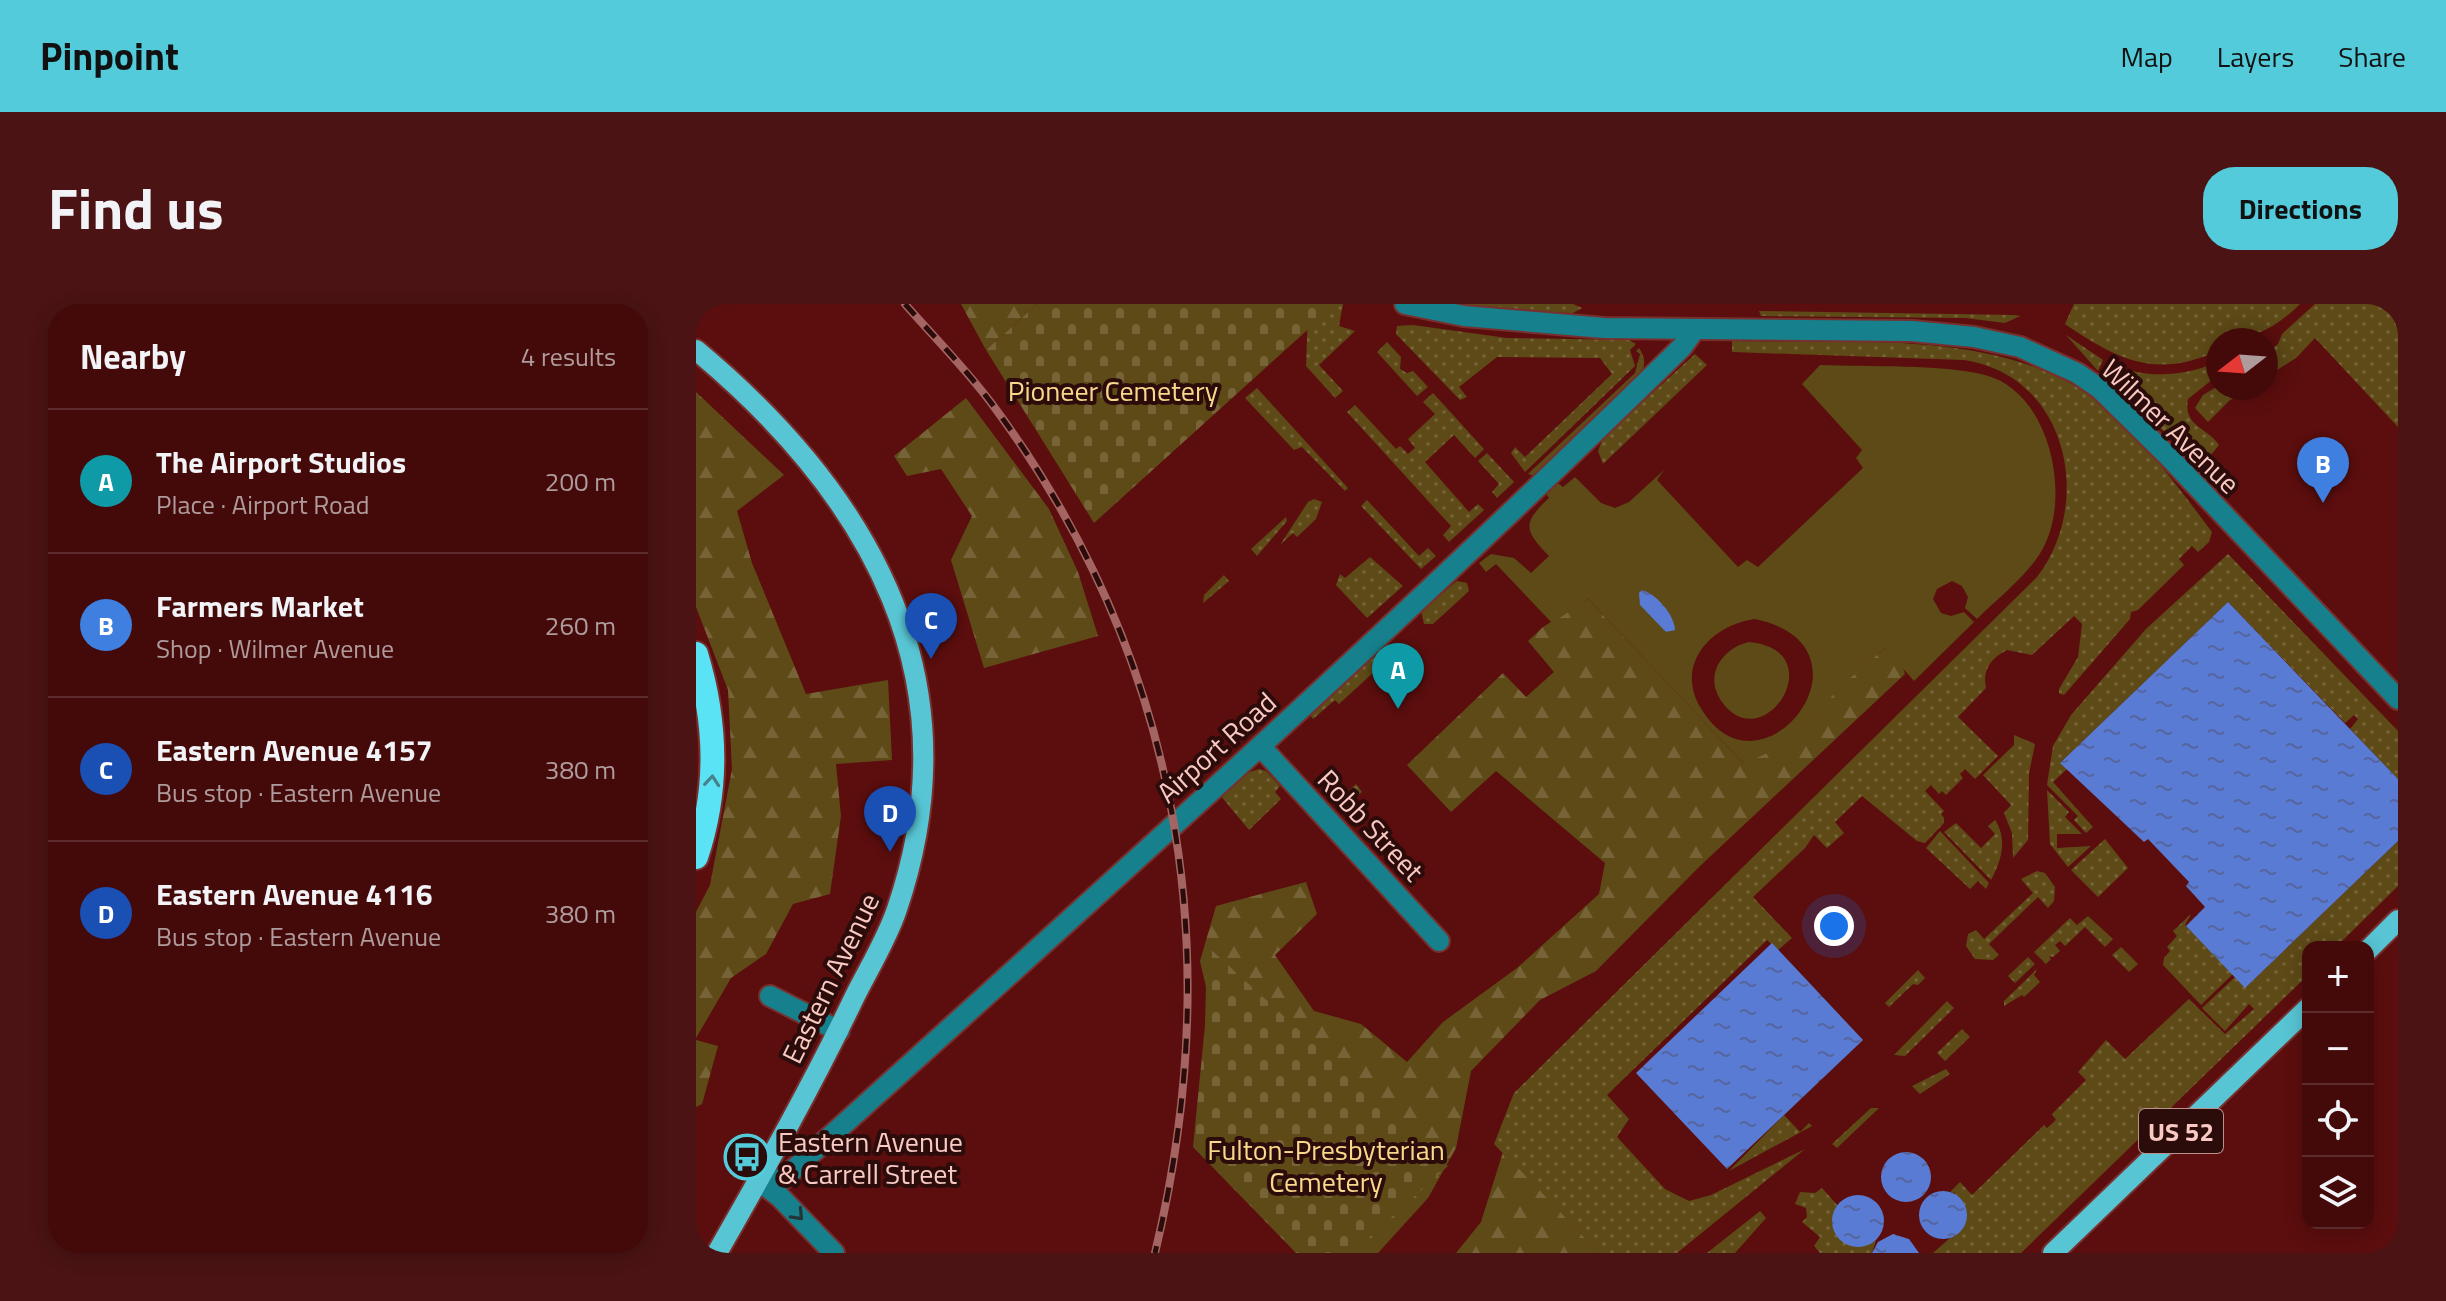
<!DOCTYPE html>
<meta charset="utf-8">
<style>
body{margin:0;font-family:"Titillium Web",sans-serif;background:#4b1313;color:#f1f3f6}
.controls{position:absolute;right:24px;bottom:24px;display:grid;overflow:hidden;border-radius:16px;box-shadow:0 4px 20px #0003}
.controls button{width:72px;height:72px;display:grid;place-items:center;padding:0;border:0;border-bottom:2px solid #5c2b2b;background:#440a0a;color:#f1f3f6;font:40px sans-serif}
.compass{position:absolute;left:1510px;top:24px;width:72px;height:72px;border-radius:50%;background:#440a0a;box-shadow:0 4px 20px #0003;rotate:253deg}
.you{position:absolute;left:1138px;top:622px;width:28px;height:28px;margin:-20px;border:6px solid #fff;border-radius:50%;background:#1a73e8;box-shadow:0 0 0 12px #1a73e833}
.badge{display:grid;place-items:center;width:52px;height:52px;border-radius:50%;background:#53cbda;color:#fff;font-size:26px;font-weight:700}
.pin{position:absolute;translate:-50% -66px;filter:drop-shadow(0 2px 4px #0008)}
.pin::after{content:'';position:absolute;top:42px;width:28px;height:24px;background:inherit;clip-path:polygon(0 0,100% 0,50% 100%)}
.list{margin:0;padding:0;list-style:none}
h2{display:flex;justify-content:space-between;align-items:center;height:104px;margin:0;padding:0 32px;font-size:34px}
h2 small{font-size:26px;font-weight:400;color:#af9a9c}
.list li{display:grid;grid-template-columns:52px 1fr auto;gap:24px;align-items:center;box-sizing:border-box;height:144px;padding:0 32px;border-top:2px solid #5c2b2b}
.list b{display:block;font-size:30px;white-space:nowrap}
.list p{margin:0;font-size:26px;white-space:nowrap;color:#af9a9c}
.list em{font-size:26px;font-style:normal;color:#af9a9c}
.icon{flex:none;width:44px;height:44px;fill:none;stroke:currentColor;stroke-width:2;stroke-linecap:round;stroke-linejoin:round}
.map{position:relative;flex:none;width:1702px;height:949px;overflow:hidden;border-radius:32px}
header{display:flex;align-items:center;gap:48px;box-sizing:border-box;height:112px;padding:0 40px;background:#53cbda;color:#111}
header strong{font-size:38px}
nav{display:flex;gap:44px;margin-inline-start:auto;font-size:28px}
.intro{display:flex;align-items:center;justify-content:space-between;box-sizing:border-box;height:192px;padding:0 48px}
h1{margin:0;font-size:56px}
.button{padding:20px 36px;border-radius:32px;background:#53cbda;color:#111;font-size:28px;font-weight:700}
main{display:flex;gap:48px;padding:0 48px}
aside{flex:1;background:#440a0a;border-radius:32px;box-shadow:0 4px 20px #0003}
.map>svg:first-child{display:block}
.grass{fill:url(#grass-dots)}
.forest{fill:url(#forest-firs)}
.cemetery{fill:url(#cemetery-stones)}
.park{fill:#5e4a17;fill-rule:evenodd}
.water{fill:url(#water-ripples)}
.lines{fill:none;stroke-linecap:round;stroke-linejoin:round}
.minor-casing{stroke:#77302e;stroke-width:24}
.major-casing{stroke:#77302e;stroke-width:24}
.highway-casing{stroke:#77302e;stroke-width:28}
.minor{stroke:#16808c;stroke-width:20}
.major{stroke:#58c5d4;stroke-width:20}
.highway{stroke:#5ae3f4;stroke-width:24}
.rail-casing{stroke:#a46562;stroke-width:8}
.rail{stroke:#2c0c0a;stroke-width:5;stroke-dasharray:15;stroke-linecap:butt}
.oneway{stroke:#45828b}
.oneway2{stroke:#243538}
.labels{text-anchor:middle;dominant-baseline:central;stroke-width:8;stroke-linejoin:round;paint-order:stroke}
.shield{fill:#2c0c0a;stroke:#bc918c;stroke-width:2}
.shield-label{font-size:26px;font-weight:bold;fill:#f9cac4}
.park-label{font-size:28px;fill:#f9d88c;stroke:#2c0c0a}
.street-label{font-size:28px;fill:#f9cac4;stroke:#2c0c0a}
.poi-label{font-size:28px;fill:#f9cac4;stroke:#2c0c0a;text-anchor:start}
</style>
<header>
<strong>Pinpoint</strong>
<nav><a>Map</a><a>Layers</a><a>Share</a></nav>
</header>
<div class="intro"><h1>Find us</h1><a class="button">Directions</a></div>
<main>
<aside>
<h2>Nearby<small>4 results</small></h2>
<ul class="list">
<li><span class="badge" style="background:#0f9aa8">A</span><div><b>The Airport Studios</b><p>Place · Airport Road</p></div><em>200 m</em></li>
<li><span class="badge" style="background:#3f7fe0">B</span><div><b>Farmers Market</b><p>Shop · Wilmer Avenue</p></div><em>260 m</em></li>
<li><span class="badge" style="background:#1a4fb4">C</span><div><b>Eastern Avenue 4157</b><p>Bus stop · Eastern Avenue</p></div><em>380 m</em></li>
<li><span class="badge" style="background:#1a4fb4">D</span><div><b>Eastern Avenue 4116</b><p>Bus stop · Eastern Avenue</p></div><em>380 m</em></li>
</ul>
</aside>
<div class="map">
<svg width="1702" height="949" viewBox="0 0 1702 949">
<defs>
<pattern id="grass-dots" width="8" height="8" patternUnits="userSpaceOnUse" patternTransform="scale(2)"><rect width="8" height="8" fill="#5e4a17"/><path d="M2 2h.1M6 6h.1" fill="none" stroke="#766337" stroke-width="1.8" stroke-linecap="round"/></pattern>
<pattern id="forest-firs" width="22" height="20" patternUnits="userSpaceOnUse" patternTransform="scale(2)"><rect width="22" height="20" fill="#5e4a17"/><path d="M5 1l3.5 6h-7zM16 11l3.5 6h-7z" fill="#766337"/></pattern>
<pattern id="cemetery-stones" width="16" height="16" patternUnits="userSpaceOnUse" patternTransform="scale(2)"><rect width="16" height="16" fill="#5e4a17"/><path d="M2 7V4a2 2 0 0 1 4 0v3zM10 15v-3a2 2 0 0 1 4 0v3z" fill="#766337"/></pattern>
<pattern id="water-ripples" width="26" height="14" patternUnits="userSpaceOnUse" patternTransform="scale(2)"><rect width="26" height="14" fill="#5a7bd3"/><path d="M2 4q2-2 4 0t4 0M15 11q2-2 4 0t4 0" fill="none" stroke="#55659e"/></pattern>
</defs>
<rect width="100%" height="100%" fill="#5b0e0d"/>
<!-- grass -->
<path class="grass" d="M608,0H647L643,22L659,27L623,61L647,87L639,94L610,62L612,5Z
M759,0H877L886,4L877,9L813,7Z
M1378,0H1604C1580,24 1556,36 1522,36V47C1459,75 1422,56 1369,20Z
M1619,0H1702V123L1619,34L1600,54L1570,73V50L1582,40L1586,30Z
M1063,7L1319,11L1324,12L1309,19L1269,14L1065,12Z
M717,21L811,34L933,36L940,40L934,46L939,62L829,168L815,149L819,143L829,153L916,70L904,54L801,53L763,83L771,93L764,96L700,30L701,22Z
M1370,31L1407,56L1402,67Z
M1036,37C1151,40 1309,23 1404,99C1448,135 1482,183 1516,228L1513,238L1502,248L1496,242L1483,255L1488,261L1442,306L1435,308L1434,315L1368,391L1363,389V385L1382,353L1386,320L1378,312L1336,351L1311,346C1295,354 1286,366 1290,384L1262,413L1302,452L1279,475L1269,465L1264,470L1267,474L1250,491L1246,487L1243,490L1235,481L1229,487L1248,507L1245,510L1248,514V519L1229,539L1221,537L1166,492L1139,518L1148,529L1131,544L1118,531L1109,544L1057,593L1096,634L1082,646L1071,636L911,791L933,815L921,833L969,885L993,897L1015,891L1109,845L981,949H903L798,840L818,789L1341,273C1399,198 1371,70 1267,56L1036,48Z
M691,38L705,53L704,65L711,69L717,67L732,83L721,92L681,48Z
M943,44C948,51 950,59 946,67C932,95 866,149 841,173L832,170L939,69L944,50L940,47Z
M999,50L1011,61L907,160L902,147L907,134Z
M1522,58V71L1492,95C1487,123 1511,123 1523,141L1510,157L1501,160L1407,68L1415,60C1451,75 1486,73 1522,58Z
M1522,82L1553,84L1533,97L1512,118L1499,104L1507,91Z
M561,84L652,184L649,187L606,143L598,146L549,94Z
M737,89L788,145L779,154L758,131L729,158L773,208L782,200L788,206L753,238L747,231L755,222L651,108L659,101L700,145L704,142L712,150L719,144L712,135L739,110L727,98Z
M791,149L818,178L801,194L796,188L803,180L782,157Z
M618,195L626,198L620,215L601,233L597,229L584,241L612,198Z
M671,196L723,252L732,244L740,252L725,265L665,202Z
M590,213L591,217L561,252L555,245Z
M1532,250L1702,427V475L1654,425L1662,415L1658,411L1649,419L1532,298L1365,458L1371,465L1357,478L1397,523L1390,529L1378,516L1382,512L1351,481L1357,442L1375,411L1450,325Z
M674,253L707,282L671,314L640,281L644,270L649,274Z
M528,271L533,277L507,299L508,291Z
M761,277L771,279L773,287L737,320H728L725,307Z
M677,353L691,356L643,400L639,396L617,415L614,411Z
M1318,431L1339,440L1333,469L1332,536L1317,554L1316,529L1308,509L1315,501L1287,471L1318,441Z
M563,465L570,467L584,482L579,488L585,495L553,526L524,491L548,470Z
M660,480L666,488L646,506L639,499Z
M1351,486L1373,508L1369,513L1386,530H1361V544L1395,542L1372,563L1354,540Z
M1299,516C1312,536 1305,557 1295,576L1248,528L1260,519L1285,544L1299,530L1292,522Z
M1244,527L1293,579L1290,585L1282,577L1274,585L1230,544Z
M1409,535L1432,564L1402,593L1375,566Z
M1702,537V582L1640,643H1612V671L1325,949H1237L1254,934L1259,889L1254,888L1264,878L1276,891L1348,821L1351,824L1360,816L1356,810L1390,776L1382,768L1410,736L1429,755L1493,695L1529,730L1558,705L1553,700L1529,727L1506,704L1539,673L1550,683Z
M1341,567L1349,569L1359,583L1358,597L1352,604L1342,593L1293,640L1303,651L1297,656L1279,655L1270,642L1272,630L1280,626L1288,635L1337,589L1325,575Z
M1495,610L1489,621L1537,670L1505,701L1467,661L1468,654L1474,647L1471,643L1481,632L1477,627Z
M1392,612L1417,635L1409,643L1389,623L1369,642L1364,637L1359,641L1364,647L1357,653L1353,652L1355,655L1350,660L1338,648L1374,614L1381,621Z
M1425,643L1442,660L1433,668L1416,651Z
M1332,653L1339,660L1319,679L1312,672Z
M1341,665L1338,671L1344,678L1328,693L1326,691L1308,702V697Z
M1222,666L1229,674L1222,681L1217,680L1193,703L1189,699Z
M1251,697L1258,704L1209,752L1198,751Z
M1266,725L1274,733L1249,757L1241,749Z
M1250,765L1254,770L1224,790L1216,782Z
M1175,804H1183L1141,844L1136,840Z
M1088,811L1104,828L1113,819L1116,822L1033,867Z
M1126,884L1142,902L1139,906L1146,936L1162,943L1180,936L1176,949H1124L1118,942L1124,933L1106,918L1111,913L1110,904L1099,900L1104,888L1119,889Z
M1064,907L1070,914L1039,949H1011Z"/>
<!-- forest -->
<path class="forest" d="M265,0H341L290,46Z
M0,88L88,171L41,207L56,259L110,390L192,376L196,456L140,460L145,512L134,590L97,600L70,650L35,674L0,734V608L14,581L36,465L32,386L0,303Z
M270,94L353,205L382,268L402,332L288,364L255,256L276,212L245,165L211,172L198,152Z
M892,295L1048,460L1189,344L1205,358L1209,370L1003,563L900,667L844,696L775,767L760,844L732,894L682,949H629L523,739L504,657L520,602L610,578L621,610L579,651L618,707L665,720L711,758L747,718L821,664L903,590L909,559L800,467L755,508L711,461L807,369L830,393L858,368L832,337L847,323Z
M0,736L22,742L6,800L0,803Z
M807,848L903,949H760L785,918Z"/>
<!-- cemetery -->
<path class="cemetery" d="M341,0H637L639,1L398,219L290,46Z
M511,642L752,862L656,949H600L497,843L509,721Z"/>
<!-- park -->
<path class="park" d="M1124,61C1171,63 1247,60 1289,71C1352,87 1374,185 1350,238C1337,268 1304,292 1281,315L1269,304L1272,293L1266,282L1256,277L1241,285L1237,295L1245,309L1255,312L1268,308L1278,318L1218,377L1189,344L1145,382L1096,437L1048,460L892,295L856,319L800,260L790,268L783,259L795,250L818,254L835,269L853,252C829,227 825,220 853,194L849,188L860,178L867,183L879,173L905,199L919,204L933,198L968,166L961,176L1042,263L1051,256L1062,263L1167,164L1160,154L1166,146L1106,80ZM1059,315C1190,343 1066,503 1006,406C977,361 1015,321 1059,315Z
M1053,338C1138,346 1068,456 1026,398C1007,372 1026,344 1053,338Z"/>
<!-- water -->
<path class="water" d="M946,286C961,290 979,312 979,326L970,328L944,301L943,289Z
M1532,298L1702,475V537L1549,684L1490,622L1509,603L1490,582L1493,578L1452,535L1448,538L1364,459Z
M1076,639L1167,736L1031,865L940,769Z
M1185 873a25 25 0 1 1 50 0a25 25 0 1 1-50 0Z
M1223 911a24 24 0 1 1 48 0a24 24 0 1 1-48 0Z
M1136 917a26 26 0 1 1 52 0a26 26 0 1 1-52 0Z
M1197,930L1213,935L1223,949H1176L1182,938Z"/>
<g class="lines">
<!-- minor casing -->
<g class="minor-casing">
<path id="minor" d="M709,0L768,12L908,24L1216,27L1278,33L1324,43L1381,69L1403,84L1475,155L1702,395
M564,442L743,637
M74,692L143,727
M63,877L87,875C390,601 695,329 986,43L999,25
M63,877L84,893L138,949"/>
</g>
<!-- major casing -->
<g class="major-casing">
<path id="major" d="M0,46C175,192 279,375 201,605C191,635 173,664 159,692C117,780 69,865 21,949
M1672,646L1702,616
M1357,949L1612,704"/>
</g>
<!-- highway casing -->
<g class="highway-casing">
<path id="highway" d="M0,350C21,419 23,485 0,553"/>
</g>
<!-- minor -->
<use href="#minor" class="minor"/>
<!-- major -->
<use href="#major" class="major"/>
<!-- highway -->
<use href="#highway" class="highway"/>
<!-- rail casing -->
<g class="rail-casing">
<path id="rail" d="M209,0C238,33 270,65 296,100C484,353 532,646 459,949"/>
</g>
<!-- rail -->
<use href="#rail" class="rail"/>
</g>
<!-- one-way arrows -->
<defs><path id="oneway-chevron" d="M-2-3.5L2.5 0L-2 3.5" fill="none" stroke-width="1.6" stroke-linecap="round" stroke-linejoin="round" transform="scale(2)"/></defs>
<use class="oneway" href="#oneway-chevron" transform="translate(16 477) rotate(-85)"/>
<use class="oneway2" href="#oneway-chevron" transform="translate(102 911) rotate(47)"/>
<!-- icons -->
<defs>
<g id="bus-ring" transform="scale(2.3)"><circle r="9.5" fill="#2c0c0a" stroke="#53cbda" stroke-width="1.5"/><path d="M-5-6H5V4H4V6H2V4H-2V6H-4V4H-5ZM-3.5-4V0h7V-4ZM-3.5 1.2v1.5H-2V1.2ZM2 1.2v1.5H3.5V1.2Z" fill="#53cbda"/></g>
</defs>
<g fill-rule="evenodd">
<use href="#bus-ring" x="51" y="853"/>
</g>
<g class="labels">
<!-- shield labels -->
<rect class="shield" x="1443" y="805" width="84" height="44" rx="6"/>
<g class="shield-label">
<text x="1485" y="827">US 52</text>
</g>
<!-- park labels -->
<g class="park-label">
<text x="417" y="86">Pioneer Cemetery</text>
<text x="630" y="845">Fulton-Presbyterian<tspan x="630" dy="32">Cemetery</tspan></text>
</g>
<!-- street labels -->
<g class="street-label">
<text transform="translate(1475 122) rotate(44)">Wilmer Avenue</text>
<text transform="translate(520 443) rotate(-42)">Airport Road</text>
<text transform="translate(675 521) rotate(47)">Robb Street</text>
<text transform="translate(134 674) rotate(-64)">Eastern Avenue</text>
</g>
<!-- poi labels -->
<g class="poi-label">
<text x="82" y="837">Eastern Avenue<tspan x="82" dy="32">&amp; Carrell Street</tspan></text>
</g>
</g>
</svg>
<div class="controls">
<button>+</button>
<button>−</button>
<button><svg class="icon" aria-label="locate" viewBox="0 0 24 24"><circle cx="12" cy="12" r="6"/><path d="M12 2v4M12 18v4M2 12h4M18 12h4"/></svg></button>
<button><svg class="icon" aria-label="layers" viewBox="0 0 24 24"><path d="M12 4l9 5-9 5-9-5zM3 14l9 5 9-5"/></svg></button>
</div>
<svg class="compass" viewBox="-18 -18 36 36"><path d="M0-13l5 13h-10z" fill="#e53935"/><path d="M0 13l5-13h-10z" fill="#af9a9c"/></svg>
<div class="you"></div>
<div class="pin badge" style="left:702px;top:405px;background:#0f9aa8">A</div>
<div class="pin badge" style="left:1627px;top:199px;background:#3f7fe0">B</div>
<div class="pin badge" style="left:235px;top:355px;background:#1a4fb4">C</div>
<div class="pin badge" style="left:194px;top:548px;background:#1a4fb4">D</div>
</div>
</main>
